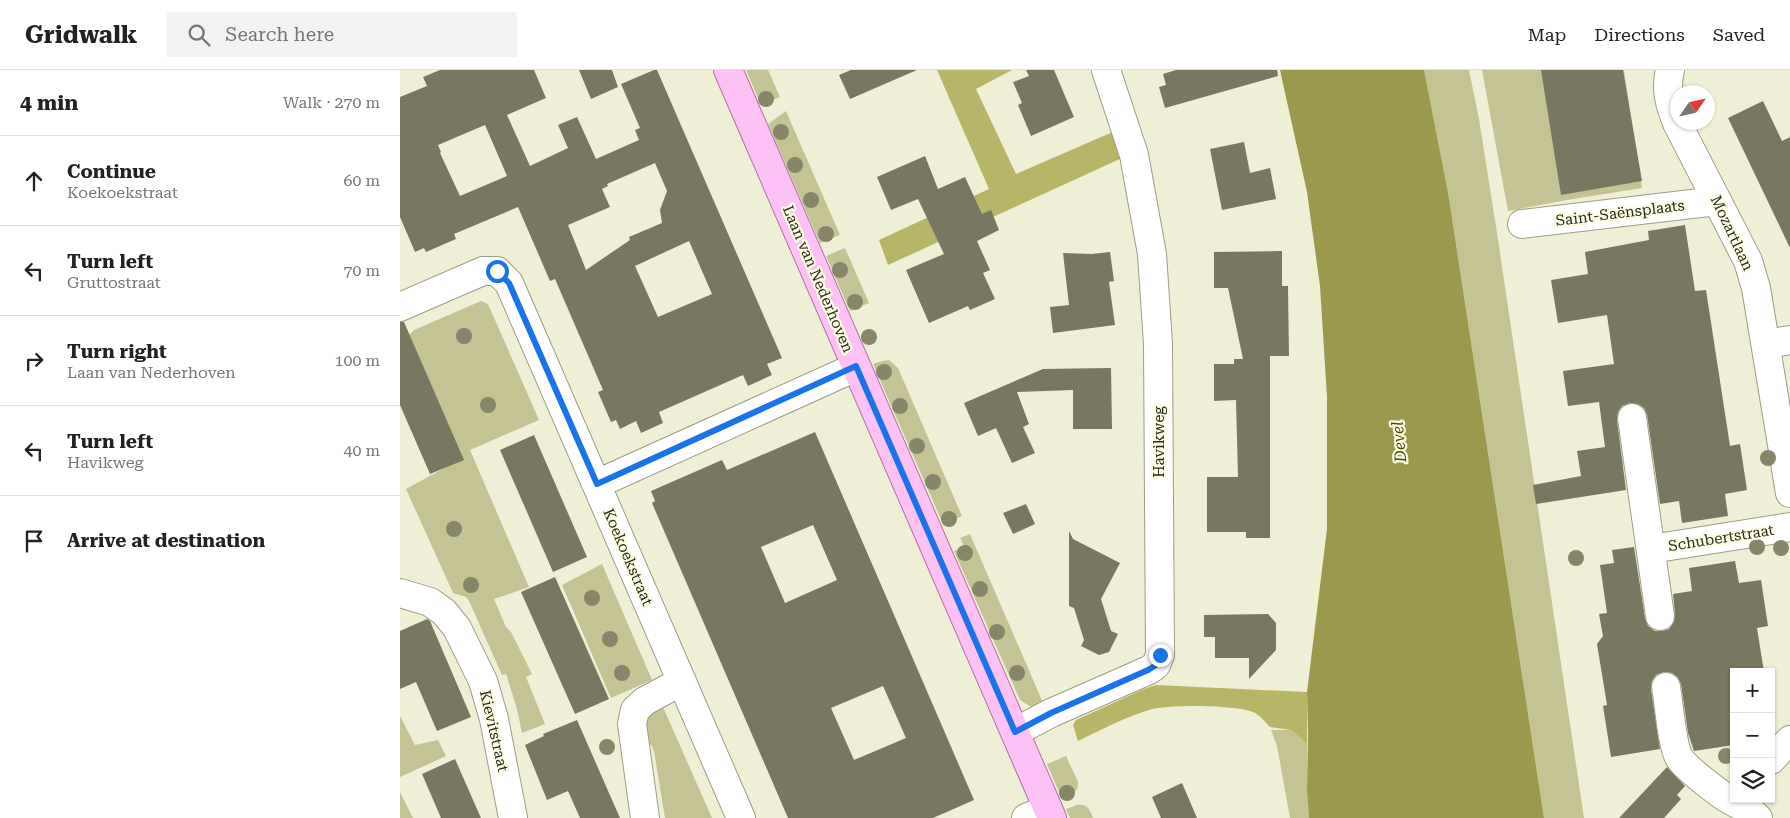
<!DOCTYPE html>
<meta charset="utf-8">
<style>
body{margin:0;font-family:"Roboto Serif",serif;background:#f2f2f2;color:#222}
.controls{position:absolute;right:15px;bottom:15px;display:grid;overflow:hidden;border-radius:0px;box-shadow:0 1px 4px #0004}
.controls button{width:45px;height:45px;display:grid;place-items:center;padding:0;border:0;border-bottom:1px solid #e0e0e0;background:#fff;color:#222;font:25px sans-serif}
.compass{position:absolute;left:1270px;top:15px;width:45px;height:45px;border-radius:50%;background:#fff;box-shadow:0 1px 4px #0004;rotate:56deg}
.stop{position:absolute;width:15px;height:15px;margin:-11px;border:4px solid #1a73e8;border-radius:50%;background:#fff}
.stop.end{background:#1a73e8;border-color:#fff;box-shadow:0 1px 5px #0008}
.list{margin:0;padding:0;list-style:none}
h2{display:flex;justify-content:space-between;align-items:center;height:65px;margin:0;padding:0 20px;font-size:21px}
h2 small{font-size:16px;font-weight:400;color:#767676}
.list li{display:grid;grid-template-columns:32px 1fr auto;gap:15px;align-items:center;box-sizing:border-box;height:90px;padding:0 20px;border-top:1px solid #e0e0e0}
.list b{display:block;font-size:19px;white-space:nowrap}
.list p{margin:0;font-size:16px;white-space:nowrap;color:#767676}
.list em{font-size:16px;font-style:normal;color:#767676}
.icon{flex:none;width:28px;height:28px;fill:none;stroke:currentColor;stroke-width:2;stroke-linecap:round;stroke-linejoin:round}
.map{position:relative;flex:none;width:1390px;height:748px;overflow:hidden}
header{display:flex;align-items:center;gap:30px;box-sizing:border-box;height:70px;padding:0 25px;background:#fff;border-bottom:1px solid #e0e0e0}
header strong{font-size:24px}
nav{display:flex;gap:28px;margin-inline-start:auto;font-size:18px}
.search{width:350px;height:45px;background:#f2f2f2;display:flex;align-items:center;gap:12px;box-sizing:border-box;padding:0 18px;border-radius:0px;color:#767676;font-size:19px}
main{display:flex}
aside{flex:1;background:#fff}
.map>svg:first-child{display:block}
.green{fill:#c4c394}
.forest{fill:#b7b568}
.water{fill:#9b994d}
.building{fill:#787860;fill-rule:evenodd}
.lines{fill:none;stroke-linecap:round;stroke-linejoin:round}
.minor-casing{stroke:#9d9d85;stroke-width:30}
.major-casing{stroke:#b270a7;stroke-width:30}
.minor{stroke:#fff;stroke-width:28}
.major{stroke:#fdc1f6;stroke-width:28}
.tree{fill:#878668}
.route{stroke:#1a73e8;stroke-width:6}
.labels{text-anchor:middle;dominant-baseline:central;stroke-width:4.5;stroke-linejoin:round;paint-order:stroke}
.street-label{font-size:15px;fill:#29291f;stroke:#fcfde2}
.water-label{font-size:16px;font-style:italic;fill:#4b490e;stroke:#fcfde2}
</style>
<header>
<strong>Gridwalk</strong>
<div class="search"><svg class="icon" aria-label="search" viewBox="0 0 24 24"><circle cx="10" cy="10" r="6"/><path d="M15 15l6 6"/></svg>Search here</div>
<nav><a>Map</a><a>Directions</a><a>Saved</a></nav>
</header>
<main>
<aside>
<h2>4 min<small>Walk · 270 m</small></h2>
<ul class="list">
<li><svg class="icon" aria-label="ahead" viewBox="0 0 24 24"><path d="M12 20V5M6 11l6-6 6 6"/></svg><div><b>Continue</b><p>Koekoekstraat</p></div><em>60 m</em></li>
<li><svg class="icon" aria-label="left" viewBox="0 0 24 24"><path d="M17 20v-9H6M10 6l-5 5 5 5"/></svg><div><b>Turn left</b><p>Gruttostraat</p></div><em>70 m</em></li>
<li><svg class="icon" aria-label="right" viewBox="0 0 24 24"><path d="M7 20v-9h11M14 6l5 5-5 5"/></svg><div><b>Turn right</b><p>Laan van Nederhoven</p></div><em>100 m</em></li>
<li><svg class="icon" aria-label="left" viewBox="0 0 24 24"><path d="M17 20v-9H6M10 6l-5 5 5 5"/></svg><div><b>Turn left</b><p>Havikweg</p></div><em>40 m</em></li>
<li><svg class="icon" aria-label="arrive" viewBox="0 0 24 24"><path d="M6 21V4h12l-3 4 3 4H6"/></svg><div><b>Arrive at destination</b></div></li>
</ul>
</aside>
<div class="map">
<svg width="1390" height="748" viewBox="0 0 1390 748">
<rect width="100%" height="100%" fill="#efefd5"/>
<!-- green -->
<path class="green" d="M346,0H368L380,27L361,35Z
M1024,0H1069L1079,49L1097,163L1184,748H1144L1048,122Z
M1082,0H1224L1242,118L1167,130L1108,141Z
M386,41L440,165L420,173L368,54Z
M445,178L469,233L450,241L426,186Z
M81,231L88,234L139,350L70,380L129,517L94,529L106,557L111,562L132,604L126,607L145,654L122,663L117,639L106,604L102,605L69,531L66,527L53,523L6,419L61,389L6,268L14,260Z
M489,290L498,298L562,446L543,454L473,294L482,291Z
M570,464L644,635L631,637L620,630L554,481L564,476L560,468Z
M202,494L252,610L211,628L162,515Z
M263,637L312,748H265L254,681L252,676L246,670V651L253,642Z
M0,646L15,675L38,670L46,686L0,707Z
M871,660H891L907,674V720L909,748H890L877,676Z
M666,686L678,712C679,723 671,725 662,729L647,694Z
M0,722L13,748H0Z
M677,735C687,733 690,740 693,748H670L666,739Z"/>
<!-- forest -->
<path class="forest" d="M537,0H612L576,19L616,104L715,61L722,88L488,195L479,170L589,119Z
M756,615L907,622V674L891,660L870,657C865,652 860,645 853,642C834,635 768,634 749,640C725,647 701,660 678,671L673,655L676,650L744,619Z"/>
<!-- water -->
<path class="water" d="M880,0H1024L1048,122L1144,748H909L907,720L908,664L907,622L927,459V327L920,216L907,122Z"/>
<!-- building -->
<path class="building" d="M40,0H134L146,28L107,45L130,96L168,78L158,55L177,47L196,89L239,70L235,60L240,58L221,14L254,0H257L382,288L367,294L372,305L348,316L343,305L259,342L263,353L241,363L236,351L220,359L216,350L211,352L198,322L203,320L155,209L150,211L118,137L54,164L56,169L26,182L24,178L15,182L0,147V27L27,16L23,7ZM85,55L107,106L60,126L40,83L41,82L38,75ZM255,93L267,121L260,140L262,153L229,167L230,170L186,200L168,155L210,137L202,119L208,116L207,114ZM289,171L312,224L258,247L235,196Z
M179,0H212L218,17L191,29Z
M451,0H517L450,29L439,5Z
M626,0H654L674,47L631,66L618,35L622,33L613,12L629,6Z
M776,0H877L878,6L765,38L759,17L766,15L763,4Z
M1141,0H1223L1242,111L1161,125Z
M1363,31L1382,71L1390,67V178L1328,48Z
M844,72L850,103L870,98L876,129L822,140L810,79Z
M525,86L538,119L565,107L582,144L591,140L599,160L577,171L590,200L583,203L595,229L570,240L568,236L529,253L506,200L544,184L518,129L491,140L477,107Z
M1285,155L1295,221L1306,220L1330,376L1340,374L1347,420L1325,424L1328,446L1282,453L1279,431L1260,434L1247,345L1244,338L1238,334L1230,333L1222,336L1218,342L1217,350L1226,420L1136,434L1133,415L1181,406L1177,381L1205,377L1199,332L1168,336L1163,301L1214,294L1207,245L1158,253L1151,210L1188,204L1185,182L1249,170L1248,161Z
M882,181V216H888L889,286H870V468H846V462H807V407H838L836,330L814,331V294H834V289H843L828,218H814V182Z
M710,182L714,211L709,212L715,255L653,263L650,237L669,235L663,183L692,184Z
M0,252H4L64,390L30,404L0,335Z
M711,298L712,359H673V320L617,322L629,354L623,357L635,383L612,393L596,358L578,366L564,333L643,299Z
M415,362L574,730L533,748H388L252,433L255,431L251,421L322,390L327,400ZM413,455L437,510L385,533L361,477ZM483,616L506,668L454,690L431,638Z
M134,365L187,487L153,502L100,380Z
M626,434L635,454L613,464L603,443Z
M669,461L673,469L720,493L701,529L711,561L718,564L709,582L699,585L681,576L684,570L674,538L669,536Z
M1234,477L1245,548L1248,556L1255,561H1262L1269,559L1274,552L1275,544L1273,524L1292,521L1289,498L1335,491L1339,513L1361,510L1368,556L1357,558L1364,602H1334V675L1294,681L1288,663L1281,614L1278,608L1272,603L1264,602L1256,605L1252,611L1251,619L1260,679L1211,687L1203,636L1207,635L1197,574L1203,566L1199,544L1207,543L1200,495L1214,493L1212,480Z
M155,507L209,629L175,644L121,522Z
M868,544L876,553V580L849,609V588H815V567H804V545Z
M27,549L30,551L71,647L37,661L16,612L0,619V561Z
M177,650L209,723L220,748H180L168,721L147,730L125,675L144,666L143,664Z
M55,689L66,714L81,748H41L22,704Z
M1267,697L1285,716L1277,725L1281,729L1264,748H1219Z
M782,713L797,748H761L752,727Z"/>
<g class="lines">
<!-- minor casing -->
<g class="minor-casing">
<path id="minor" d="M1270,0C1265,20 1270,35 1277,53L1348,191L1356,218L1390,423
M1122,154L1317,131
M0,237L83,201H97L109,213L341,748
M1366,274L1390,270
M1232,348L1260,546
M197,414L456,297
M1251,479L1390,457
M0,523L30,532L44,542L57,558L83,611L94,649L113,748
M1266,617C1269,633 1272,678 1280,689C1289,701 1310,716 1322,725C1333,733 1349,738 1358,748
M615,662L651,643L749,600L756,595L760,585L758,274L752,184L734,85L706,0
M1371,690L1390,670
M245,748L232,654L235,640L245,631L282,611
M626,748L648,739"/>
</g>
<!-- major casing -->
<g class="major-casing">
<path id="major" d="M328,0L652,748"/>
</g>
<!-- minor -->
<use href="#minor" class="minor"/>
<!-- major -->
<use href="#major" class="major"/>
</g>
<!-- trees -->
<g class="tree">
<circle cx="366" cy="29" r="8"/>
<circle cx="381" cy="62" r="8"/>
<circle cx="395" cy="95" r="8"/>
<circle cx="411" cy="130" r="8"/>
<circle cx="426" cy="164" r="8"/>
<circle cx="440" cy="200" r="8"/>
<circle cx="455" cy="232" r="8"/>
<circle cx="64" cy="266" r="8"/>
<circle cx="469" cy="267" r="8"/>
<circle cx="484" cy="302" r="8"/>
<circle cx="88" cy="335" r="8"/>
<circle cx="500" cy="336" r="8"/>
<circle cx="517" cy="376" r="8"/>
<circle cx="1368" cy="388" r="8"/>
<circle cx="533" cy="412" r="8"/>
<circle cx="549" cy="449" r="8"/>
<circle cx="54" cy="459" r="8"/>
<circle cx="1357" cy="477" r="8"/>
<circle cx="1381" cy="478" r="8"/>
<circle cx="565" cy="483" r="8"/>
<circle cx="1176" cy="488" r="8"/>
<circle cx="71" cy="515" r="8"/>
<circle cx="580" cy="519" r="8"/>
<circle cx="192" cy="528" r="8"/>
<circle cx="597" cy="562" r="8"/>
<circle cx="210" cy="569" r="8"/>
<circle cx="222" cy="603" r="8"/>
<circle cx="617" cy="603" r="8"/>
<circle cx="207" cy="677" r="8"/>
<circle cx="1326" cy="686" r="8"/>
<circle cx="667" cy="723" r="8"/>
</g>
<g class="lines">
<!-- route -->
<path class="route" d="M97,201L109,213L197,414L456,296L615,662L651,643L748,600L756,595L760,585"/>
</g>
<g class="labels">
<!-- street labels -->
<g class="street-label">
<text transform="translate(1220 143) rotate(-7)">Saint-Saënsplaats</text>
<text transform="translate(1332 163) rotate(65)">Mozartlaan</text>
<text transform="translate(418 209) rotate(67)">Laan van Nederhoven</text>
<text transform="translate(759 372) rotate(-90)">Havikweg</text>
<text transform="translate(1321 468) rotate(-9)">Schubertstraat</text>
<text transform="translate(228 487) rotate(67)">Koekoekstraat</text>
<text transform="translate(94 661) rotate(77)">Kievitstraat</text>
</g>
<!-- water labels -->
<g class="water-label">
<text transform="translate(999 372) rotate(-95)">Devel</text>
</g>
</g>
</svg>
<div class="controls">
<button>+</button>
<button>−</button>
<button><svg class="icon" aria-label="layers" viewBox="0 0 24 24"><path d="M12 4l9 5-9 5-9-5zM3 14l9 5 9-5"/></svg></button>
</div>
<svg class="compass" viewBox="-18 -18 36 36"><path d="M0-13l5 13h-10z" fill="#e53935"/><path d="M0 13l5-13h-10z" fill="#767676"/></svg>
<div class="stop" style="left:97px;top:201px"></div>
<div class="stop end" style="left:760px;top:585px"></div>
</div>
</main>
